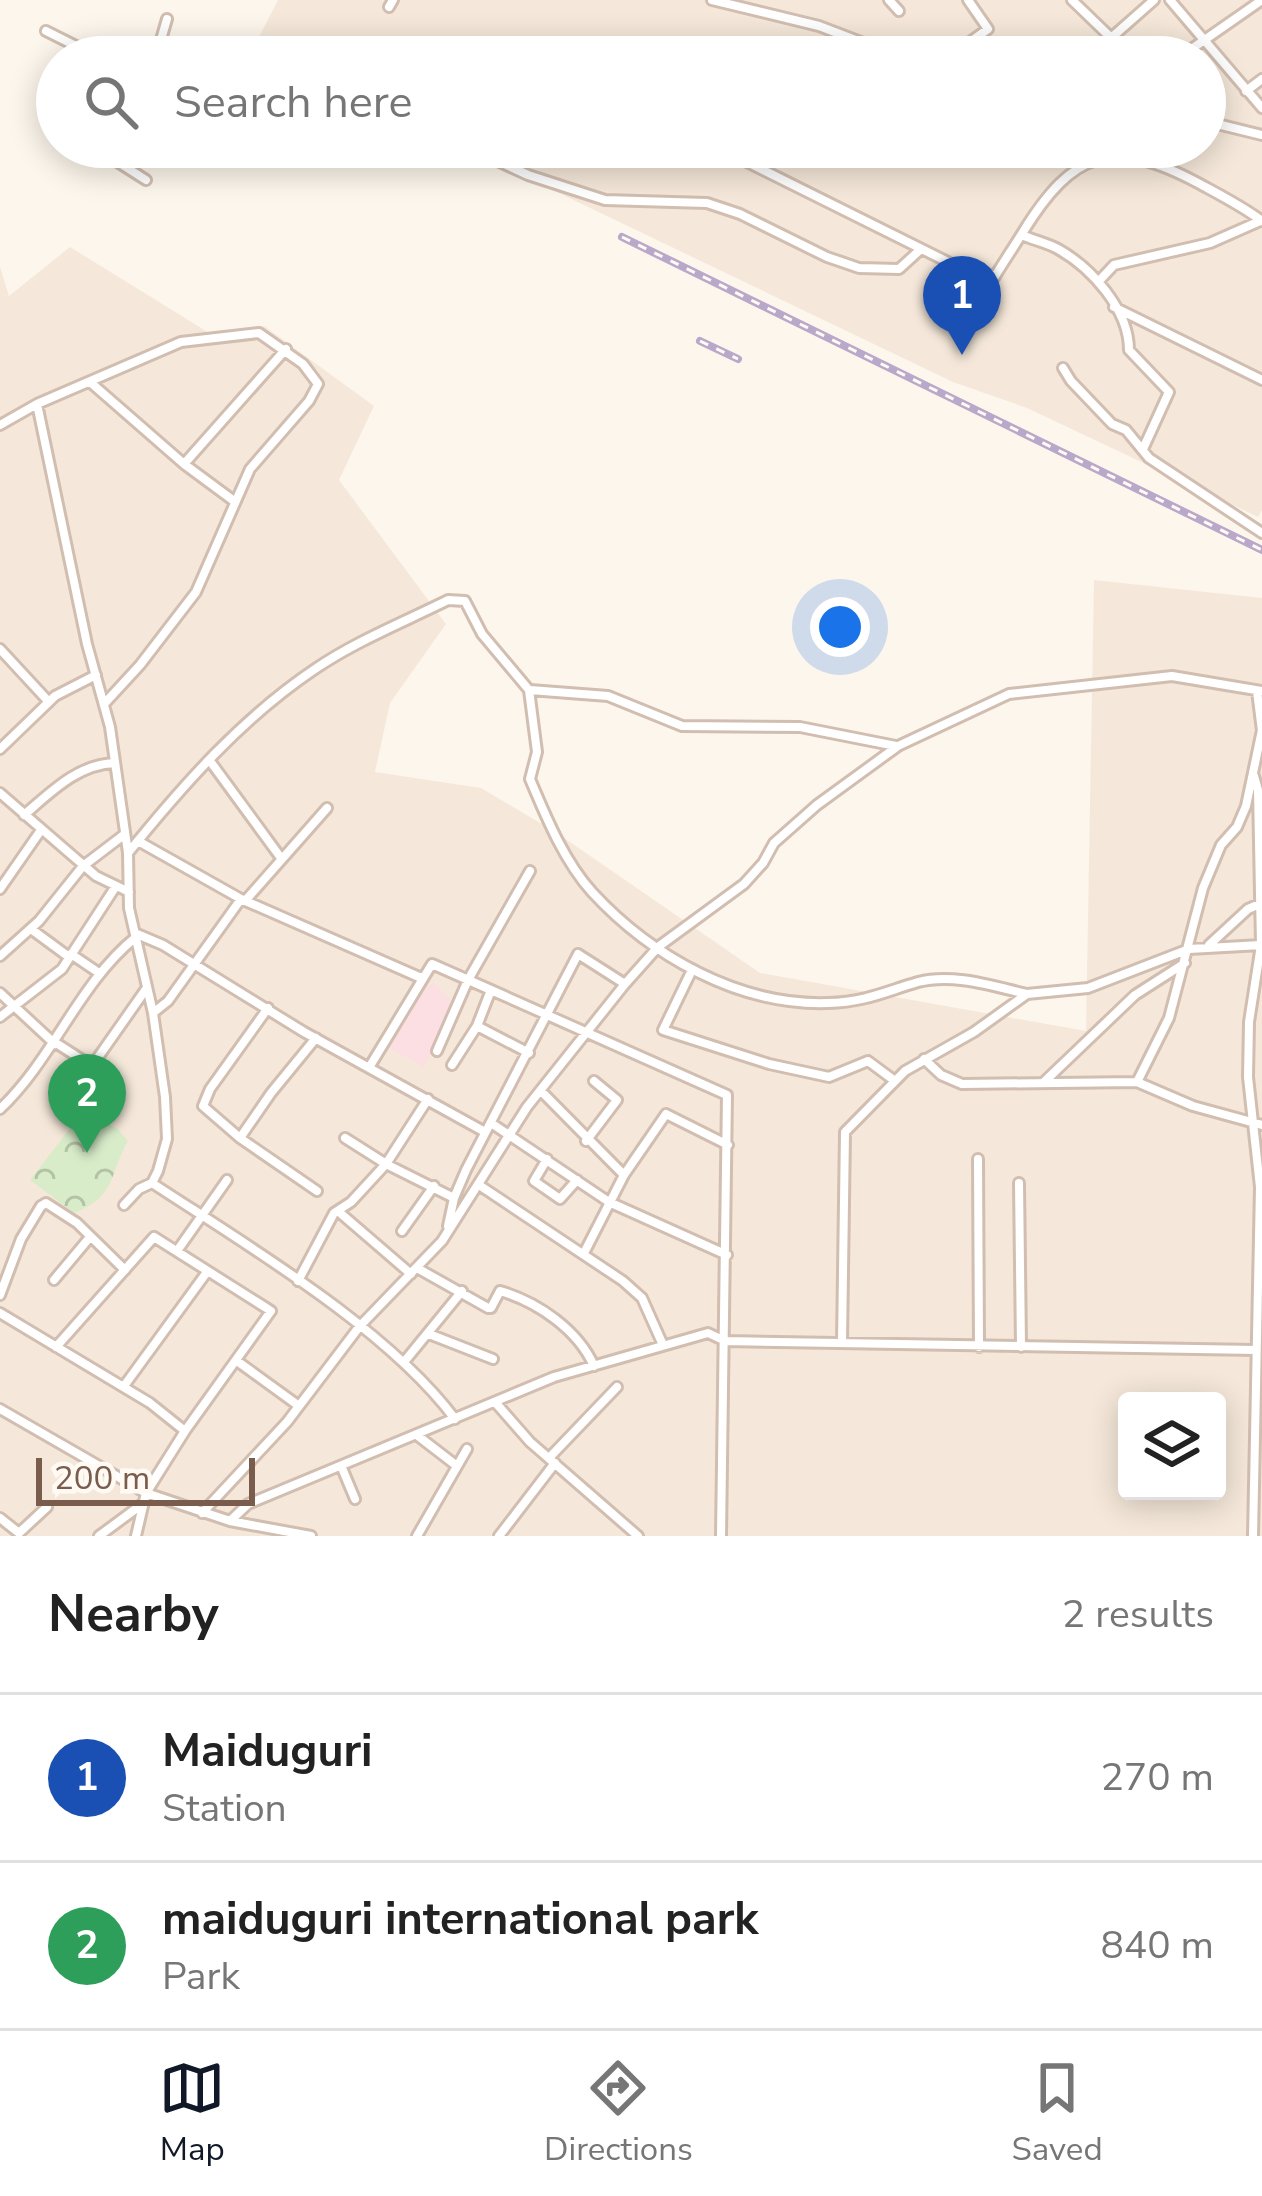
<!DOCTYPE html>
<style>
body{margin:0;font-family:"Nunito Sans",sans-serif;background:#f2f2f2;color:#222}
.controls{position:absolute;right:36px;bottom:36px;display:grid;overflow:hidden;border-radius:12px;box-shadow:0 6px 30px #0003}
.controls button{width:108px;height:108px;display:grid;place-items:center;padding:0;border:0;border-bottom:3px solid #e0e0e0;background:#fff;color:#222;font:60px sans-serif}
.scale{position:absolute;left:36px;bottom:30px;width:219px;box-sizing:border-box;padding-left:12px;border:6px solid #7a5c4d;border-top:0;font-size:33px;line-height:42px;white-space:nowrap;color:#7a5c4d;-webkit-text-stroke:9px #fffaf3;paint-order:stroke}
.you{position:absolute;left:840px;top:627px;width:42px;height:42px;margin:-30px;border:9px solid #fff;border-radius:50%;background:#1a73e8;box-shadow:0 0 0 18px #1a73e833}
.badge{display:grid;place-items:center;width:78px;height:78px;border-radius:50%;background:#111827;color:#fff;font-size:39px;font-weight:700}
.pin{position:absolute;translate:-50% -99px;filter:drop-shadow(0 3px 6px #0008)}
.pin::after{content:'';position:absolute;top:63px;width:42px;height:36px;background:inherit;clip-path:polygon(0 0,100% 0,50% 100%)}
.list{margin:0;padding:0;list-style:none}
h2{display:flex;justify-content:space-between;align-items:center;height:156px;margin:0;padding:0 48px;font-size:51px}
h2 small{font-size:39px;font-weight:400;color:#767676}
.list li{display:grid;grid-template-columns:78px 1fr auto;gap:36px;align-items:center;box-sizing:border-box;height:168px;padding:0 48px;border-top:3px solid #e0e0e0}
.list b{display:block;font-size:45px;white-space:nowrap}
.list p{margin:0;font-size:39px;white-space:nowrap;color:#767676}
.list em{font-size:39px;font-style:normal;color:#767676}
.icon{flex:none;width:66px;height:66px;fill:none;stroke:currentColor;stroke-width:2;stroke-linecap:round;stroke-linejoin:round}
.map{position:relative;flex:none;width:1262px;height:1536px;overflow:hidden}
.search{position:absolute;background:#fff;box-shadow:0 6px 30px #0003;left:36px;right:36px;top:36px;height:132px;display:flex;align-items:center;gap:30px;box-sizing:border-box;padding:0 42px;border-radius:66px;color:#767676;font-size:45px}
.sheet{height:492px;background:#fff}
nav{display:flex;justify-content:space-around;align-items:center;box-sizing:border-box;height:168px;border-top:3px solid #e0e0e0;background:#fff;font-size:33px;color:#767676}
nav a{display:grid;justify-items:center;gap:6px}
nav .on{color:#111827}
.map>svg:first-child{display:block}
.residential{fill:#f5e8da;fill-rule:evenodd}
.medical{fill:#fbdfe3}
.forest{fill:url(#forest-crowns)}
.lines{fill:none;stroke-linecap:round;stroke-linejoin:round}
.street-casing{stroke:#d1beb0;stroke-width:14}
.street{stroke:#fff;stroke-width:8}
.rail-casing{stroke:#b9a8c9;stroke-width:8}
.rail{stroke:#fffaf3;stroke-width:3;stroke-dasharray:9;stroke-linecap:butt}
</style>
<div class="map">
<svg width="1262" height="1536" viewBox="0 0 1262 1536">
<defs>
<pattern id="forest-crowns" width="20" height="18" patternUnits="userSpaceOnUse" patternTransform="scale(3)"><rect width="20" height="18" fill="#d8ecc9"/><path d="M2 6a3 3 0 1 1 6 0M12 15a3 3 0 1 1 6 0" fill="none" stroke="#b4c2a5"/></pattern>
</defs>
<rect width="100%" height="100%" fill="#fdf6ec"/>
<!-- residential -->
<path class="residential" d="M278,0H1262V510L1258,517L1027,408L953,382L463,147H1205V57H299L258,39Z
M70,247L224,342L264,326L374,406L339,480L446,624L390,703L375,772L481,788L557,833L760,973L1086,1031L1094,580L1262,598V1536H0V267L9,296ZM1127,1401H1217V1491H1127Z"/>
<!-- medical -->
<path class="medical" d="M433,983L458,1006L424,1067L385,1046L420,990Z"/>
<!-- forest -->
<path class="forest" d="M81,1114L117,1128L128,1141C108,1176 117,1196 74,1213L30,1180Z"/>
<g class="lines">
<!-- street casing -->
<g class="street-casing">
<path id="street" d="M712,0L819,26L900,57
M889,0L899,11
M1072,0L1131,57
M1170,0L1262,108
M389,7L393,0
M46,31L98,57
M1111,38L1154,0
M966,45L988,29L968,0
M156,57L167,19
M1180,57L1262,0
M1246,91L1262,79
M1205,121L1262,135
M102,147L99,150L146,180
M175,147L178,148
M494,147L489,157L528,175L605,200L707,203L740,214L827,257L859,268L899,269L921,249
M717,147L974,275H994
M1055,147L1081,165L1102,147
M1022,235C1033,240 1047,243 1058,249C1092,268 1129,310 1129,350L1169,392L1143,449
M1099,281L1114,265L1210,243L1260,221
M984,295C996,273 1010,253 1023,232C1073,151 1112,137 1198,183C1220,195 1242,206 1262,221
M1114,307L1262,380
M1063,368L1071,381L1112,424L1126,430L1149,458L1262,533
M90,382L184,464L234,501
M37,404L87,644L110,727L128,853L129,908L153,1013L165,1097L167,1139L158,1171L152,1183L139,1189L124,1205
M0,425L37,404L181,342L259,333L303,364L318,384L309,401L250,469L196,592L140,665L105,703
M184,464L286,349
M0,649L49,702
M530,690L608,696L682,726L800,727L896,746
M1257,691L1262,731
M0,749L55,696L96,675
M210,761L281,858
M0,793L96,876L129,892
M24,815C51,792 78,764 115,763
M138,841L241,899L419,977H424L432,964L491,990L477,1026L529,1053
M128,853C183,785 242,718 315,669C356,641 404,622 448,600L465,601L482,634L529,690L537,752L530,779C546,817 564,861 592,892C651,956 739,1006 828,1003C865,1002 884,992 918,982C953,973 992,986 1027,994
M0,889L41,830
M245,901L327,808
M31,929L69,957
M137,934L163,945L304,1032L485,1132
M1209,945L1248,909L1262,903
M71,954L99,973
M0,956L39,921L83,866L125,834
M691,972L663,1030L769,1064L829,1077L868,1061L895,1081
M491,990L727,1095L721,1536
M0,993L55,1044
M268,1008L210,1089L203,1106L240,1138L317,1191
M153,1013L168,1001L241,899
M0,1017L62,969L116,886
M56,1043L101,1072
M437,1051L468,980L530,871
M924,1059L941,1075L962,1084L1137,1082L1193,1106L1262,1125
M452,1065L477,1026
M92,1066L146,989
M370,1066L424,977
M1044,1082L1135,995L1185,963
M1137,1082L1169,1018L1203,888L1221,845L1237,827L1246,806L1262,730
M541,1091L624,1175
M0,1109C54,1058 78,984 136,937
M491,1123L609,1202L727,1255
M240,1138L271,1093L316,1038
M345,1138L386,1164L428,1099
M586,1141L617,1100L594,1081
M547,1159L534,1181L560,1199L577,1180
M978,1159L979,1347
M152,1183C248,1246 387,1328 455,1419
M1019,1183L1021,1347
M479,1185L623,1281L642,1298L663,1345
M339,1212L411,1274
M448,1226L454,1198L466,1170L578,954L625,984
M402,1231L434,1186
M177,1251L227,1180
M584,1253L624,1175L666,1114L728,1145
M417,1268L488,1308H491L500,1291C538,1302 578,1330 594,1366
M54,1280L90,1237
M298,1281L334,1213L351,1202L386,1164L454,1198
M0,1295L21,1239L41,1206L46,1203L77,1223L125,1270
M0,1313L150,1403L185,1431L146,1493L136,1536
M429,1334L493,1359
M842,1342L845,1132L905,1071L974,1032L1027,994L1088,988L1189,949L1261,945
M56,1347L154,1237L260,1304L271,1311L185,1431
M237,1361L299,1406
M404,1362L462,1291
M124,1386L207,1272
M495,1402L530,1442L638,1536
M0,1409L146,1493L230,1521L311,1536
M418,1436L457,1466
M549,1458L617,1387
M342,1468L355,1499
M202,1513L287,1422L359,1327L442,1241L527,1107L625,984L658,947L744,884L763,863L774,843L817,805L898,746L1009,694L1172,676L1262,691
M0,1518L19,1533L47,1507
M230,1521L248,1504L554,1377L708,1333L725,1341L1256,1350
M99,1536L141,1505
M417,1536L467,1449
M499,1536L555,1463
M1253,1536L1260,1187L1248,1077L1249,1022L1261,945L1258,790L1254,776"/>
</g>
<!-- street -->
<use href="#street" class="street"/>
<!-- rail casing -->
<g class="rail-casing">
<path id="rail" d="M622,237L1262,550
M700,341L738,359"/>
</g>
<!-- rail -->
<use href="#rail" class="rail"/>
</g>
</svg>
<div class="controls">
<button><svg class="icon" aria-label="layers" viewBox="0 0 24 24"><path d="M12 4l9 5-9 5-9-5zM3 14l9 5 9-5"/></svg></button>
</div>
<div class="scale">200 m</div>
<div class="you"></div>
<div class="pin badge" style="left:962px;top:355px;background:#1a4fb4">1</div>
<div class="pin badge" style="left:87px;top:1153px;background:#2e9e5b">2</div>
<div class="search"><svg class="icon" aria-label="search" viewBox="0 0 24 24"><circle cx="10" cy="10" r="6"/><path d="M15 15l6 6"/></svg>Search here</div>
</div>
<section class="sheet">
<h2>Nearby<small>2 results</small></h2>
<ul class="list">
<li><span class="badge" style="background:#1a4fb4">1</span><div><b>Maiduguri</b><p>Station</p></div><em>270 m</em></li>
<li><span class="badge" style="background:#2e9e5b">2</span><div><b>maiduguri international park</b><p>Park</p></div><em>840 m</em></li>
</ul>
</section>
<nav>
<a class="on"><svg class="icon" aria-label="map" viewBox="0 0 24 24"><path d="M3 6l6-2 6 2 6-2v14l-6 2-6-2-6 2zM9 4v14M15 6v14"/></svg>Map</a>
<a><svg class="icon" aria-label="directions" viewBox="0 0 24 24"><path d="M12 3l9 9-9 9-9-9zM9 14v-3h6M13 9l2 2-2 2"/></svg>Directions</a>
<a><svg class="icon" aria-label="saved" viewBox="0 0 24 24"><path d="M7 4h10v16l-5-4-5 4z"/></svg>Saved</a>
</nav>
